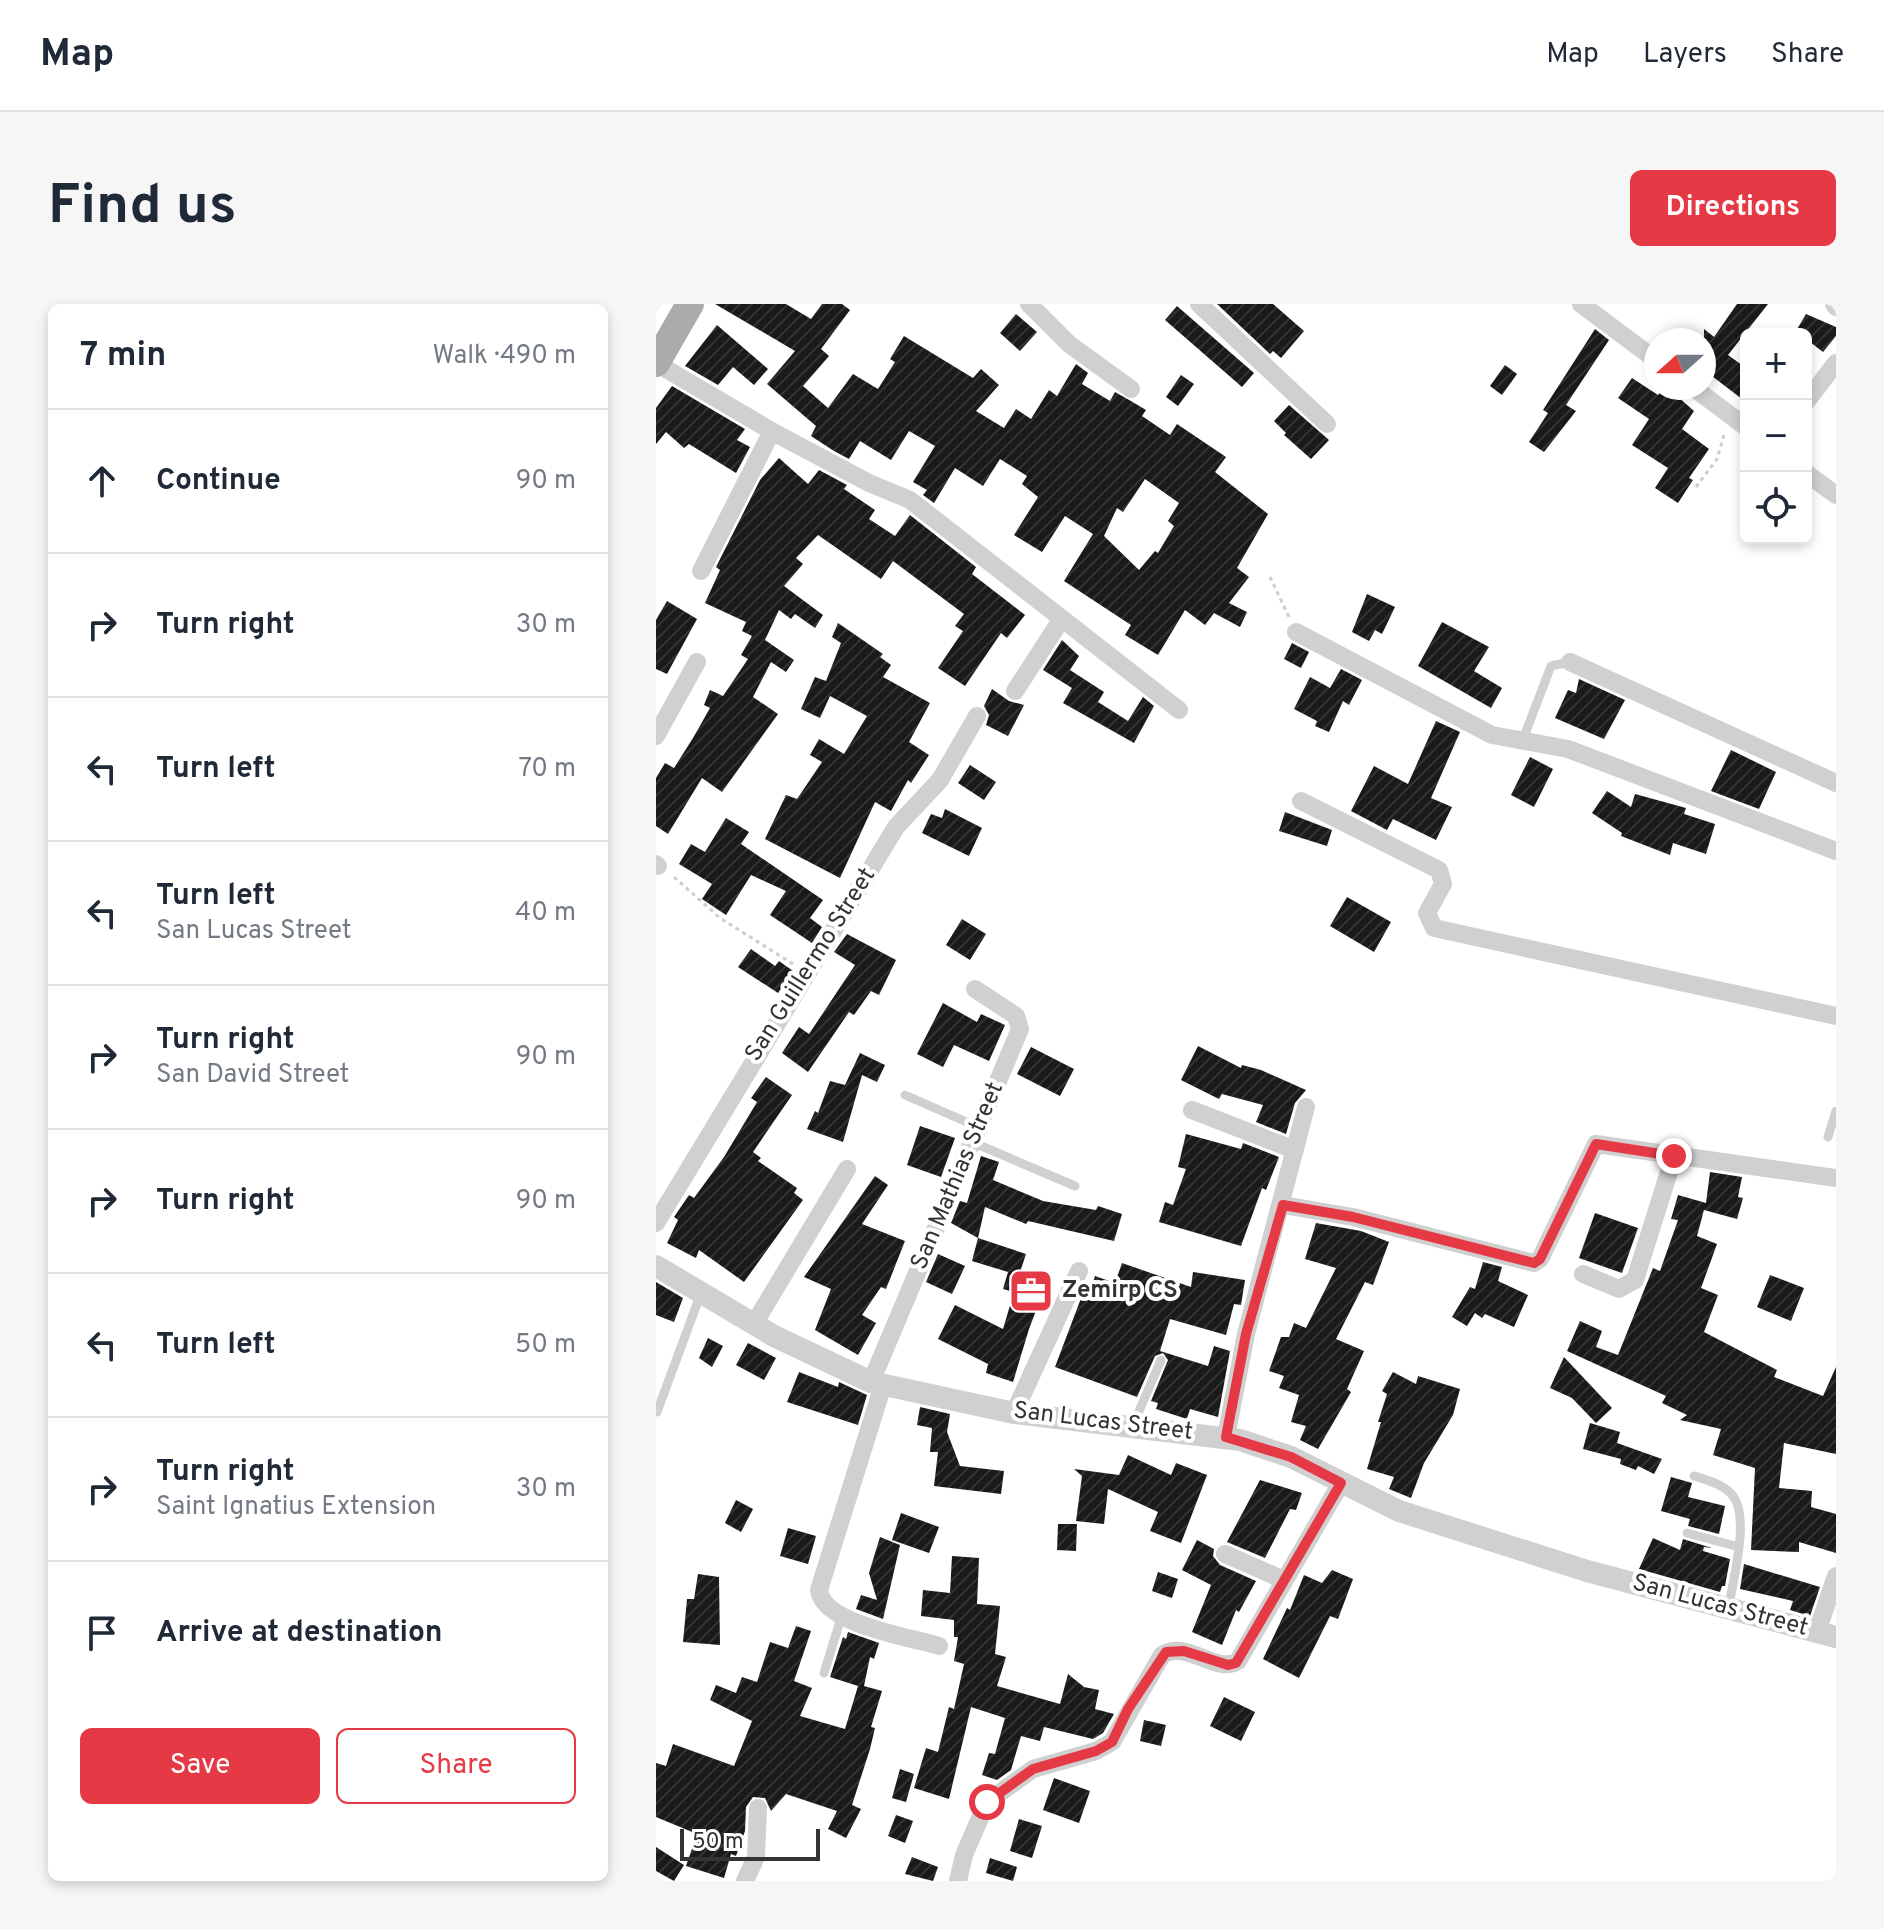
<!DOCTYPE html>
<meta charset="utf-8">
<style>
body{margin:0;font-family:Overpass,sans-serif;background:#f6f6f7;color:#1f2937}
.controls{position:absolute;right:24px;top:24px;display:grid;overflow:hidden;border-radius:12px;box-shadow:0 4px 12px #0003}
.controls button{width:72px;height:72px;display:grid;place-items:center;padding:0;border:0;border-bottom:2px solid #e0e1e3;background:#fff;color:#1f2937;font:40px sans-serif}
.compass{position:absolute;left:988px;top:24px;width:72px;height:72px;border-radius:50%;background:#fff;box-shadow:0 4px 12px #0003;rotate:249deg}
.scale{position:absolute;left:24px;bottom:20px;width:140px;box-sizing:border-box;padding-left:8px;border:4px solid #333;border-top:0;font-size:22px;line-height:28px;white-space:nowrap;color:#333;-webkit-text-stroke:6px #fff;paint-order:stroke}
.stop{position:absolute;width:24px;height:24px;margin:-18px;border:6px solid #e63946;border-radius:50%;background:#fff}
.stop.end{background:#e63946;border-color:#fff;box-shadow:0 2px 8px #0008}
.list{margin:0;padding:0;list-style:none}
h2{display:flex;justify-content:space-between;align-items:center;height:104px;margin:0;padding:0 32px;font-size:34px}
h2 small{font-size:26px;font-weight:400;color:#747a83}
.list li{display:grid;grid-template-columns:52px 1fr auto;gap:24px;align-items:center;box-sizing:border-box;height:144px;padding:0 32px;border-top:2px solid #e0e1e3}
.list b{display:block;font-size:30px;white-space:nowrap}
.list p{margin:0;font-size:26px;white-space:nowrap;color:#747a83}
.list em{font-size:26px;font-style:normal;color:#747a83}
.actions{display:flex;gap:16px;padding:24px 32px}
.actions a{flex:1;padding:18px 0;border:2px solid #e63946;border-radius:12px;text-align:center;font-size:28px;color:#e63946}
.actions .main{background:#e63946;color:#fff}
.icon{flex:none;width:44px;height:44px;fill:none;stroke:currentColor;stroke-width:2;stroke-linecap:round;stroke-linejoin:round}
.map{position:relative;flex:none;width:1180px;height:1577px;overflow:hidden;border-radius:12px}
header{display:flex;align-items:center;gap:48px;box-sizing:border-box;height:112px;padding:0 40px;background:#fff;border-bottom:2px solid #e0e1e3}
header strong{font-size:38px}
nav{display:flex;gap:44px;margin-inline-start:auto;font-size:28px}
.intro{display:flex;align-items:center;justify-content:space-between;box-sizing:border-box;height:192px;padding:0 48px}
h1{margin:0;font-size:56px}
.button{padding:20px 36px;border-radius:12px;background:#e63946;color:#fff;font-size:28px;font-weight:700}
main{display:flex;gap:48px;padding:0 48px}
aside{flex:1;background:#fff;border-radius:12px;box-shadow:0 4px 12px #0003}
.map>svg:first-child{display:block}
.building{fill:url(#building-hatch);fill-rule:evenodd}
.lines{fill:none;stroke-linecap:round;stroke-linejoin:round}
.path{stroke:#cdcdcd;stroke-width:3;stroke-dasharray:4 4;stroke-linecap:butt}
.service{stroke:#d0d0d0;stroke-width:9}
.minor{stroke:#d0d0d0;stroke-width:18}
.tertiary{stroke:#d0d0d0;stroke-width:22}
.primary{stroke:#ababab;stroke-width:28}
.route{stroke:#e63946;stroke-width:10}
.labels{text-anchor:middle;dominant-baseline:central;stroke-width:8;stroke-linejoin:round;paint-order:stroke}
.street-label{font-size:24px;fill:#333;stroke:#fff}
.poi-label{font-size:24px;font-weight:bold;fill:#333;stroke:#fff;text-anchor:start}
</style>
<header>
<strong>Map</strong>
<nav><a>Map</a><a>Layers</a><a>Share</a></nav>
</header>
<div class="intro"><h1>Find us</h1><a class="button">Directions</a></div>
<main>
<aside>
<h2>7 min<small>Walk · 490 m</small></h2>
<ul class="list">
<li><svg class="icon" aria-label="ahead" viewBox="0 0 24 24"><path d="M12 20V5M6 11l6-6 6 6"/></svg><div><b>Continue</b></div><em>90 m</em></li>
<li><svg class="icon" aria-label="right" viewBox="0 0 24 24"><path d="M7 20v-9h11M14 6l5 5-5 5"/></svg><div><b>Turn right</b></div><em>30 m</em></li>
<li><svg class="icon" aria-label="left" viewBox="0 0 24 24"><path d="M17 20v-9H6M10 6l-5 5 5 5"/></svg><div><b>Turn left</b></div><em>70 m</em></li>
<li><svg class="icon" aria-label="left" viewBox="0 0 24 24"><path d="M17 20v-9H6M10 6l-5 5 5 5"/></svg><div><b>Turn left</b><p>San Lucas Street</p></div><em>40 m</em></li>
<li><svg class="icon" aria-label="right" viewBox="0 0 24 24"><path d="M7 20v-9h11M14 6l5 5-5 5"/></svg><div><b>Turn right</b><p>San David Street</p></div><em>90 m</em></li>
<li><svg class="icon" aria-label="right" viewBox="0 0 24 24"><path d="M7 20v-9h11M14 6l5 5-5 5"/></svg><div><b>Turn right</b></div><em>90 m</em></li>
<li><svg class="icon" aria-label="left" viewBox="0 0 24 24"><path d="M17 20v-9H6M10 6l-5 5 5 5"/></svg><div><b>Turn left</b></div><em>50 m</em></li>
<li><svg class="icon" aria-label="right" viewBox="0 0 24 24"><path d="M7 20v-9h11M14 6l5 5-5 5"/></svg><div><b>Turn right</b><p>Saint Ignatius Extension</p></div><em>30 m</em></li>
<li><svg class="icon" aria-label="arrive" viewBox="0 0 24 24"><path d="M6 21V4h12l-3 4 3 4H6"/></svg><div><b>Arrive at destination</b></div></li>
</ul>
<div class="actions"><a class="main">Save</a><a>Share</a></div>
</aside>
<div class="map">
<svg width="1180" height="1577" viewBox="0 0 1180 1577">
<defs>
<pattern id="building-hatch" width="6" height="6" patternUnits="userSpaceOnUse" patternTransform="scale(2)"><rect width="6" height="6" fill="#1a1a1a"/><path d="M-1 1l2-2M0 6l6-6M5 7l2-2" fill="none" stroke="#333"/></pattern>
</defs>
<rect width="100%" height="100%" fill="#fff"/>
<!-- building -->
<path class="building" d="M59,0H130L155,15L166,0H186L194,6L165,45L173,52L147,82L172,104L197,70L222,85L239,58L234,55L248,32L317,74L325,65L343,81L320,107L348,124L360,105L375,115L393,86L401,92L420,60L432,69L426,80L454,97L459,88L475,97L490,106L486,112L514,131L521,120L570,153L559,168L612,210L581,264L593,273L573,299L591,308L584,323L558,309L549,321L529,306L502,351L469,331L475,321L408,277L437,230L409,212L386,248L358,231L382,193L366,180L371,172L344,155L327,182L299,164L278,199L267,191L271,186L257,178L279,142L253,127L235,156L204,137L193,155L178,147L155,132L160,122L111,80L139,47ZM489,175L523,199L512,217L518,222L502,249L499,247L483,266L448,232L461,204L467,208Z
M561,0H617L648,27L625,54L617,47L614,50Z
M1081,0H1112L1072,51L1090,64V98L1048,66V25L1058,33Z
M521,2L598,69L586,83L509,16Z
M360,10L381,28L364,47L344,29Z
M1150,10L1180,23V32L1167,48L1150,35V30L1140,27Z
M61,21L112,65L98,81L77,63L62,81L29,62Z
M939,25L953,36L910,101L920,107L888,148L873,138L892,109L887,106Z
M849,61L861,70L846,91L834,82Z
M525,71L538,80L522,102L510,93Z
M976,74L1002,91L1007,84H1012L1038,107L1026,125L1053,145L1033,174L1037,176L1022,199L999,184L1012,164L976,141L993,115L962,94Z
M16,82L89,125L81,136L94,143L80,169L33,140L28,144L10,128L0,140V104Z
M633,101L673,136L655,155L628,131L630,129L618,117Z
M123,154L152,180L163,166L191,181L188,185L219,206L213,215L239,232L254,211L320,263L316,270L369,311L351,334L345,329L309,382L282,364L307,327L299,322L308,310L237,257L225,275L162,231L140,254L147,260L128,282L167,311L159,324L139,310L135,315L123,306L109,336L138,356L130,368L115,358L97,393L122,410L66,488L46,474L12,530L0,522V474L9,459L18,464L37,434L54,404L48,401L54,386L67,392L92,355L85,351L96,332L86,327L90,318L49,299L64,266L60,263L104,176Z
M711,290L739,303L726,330L719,326L713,337L696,328Z
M11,297L41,315L11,370L0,365V316Z
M786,318L833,343L818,367L846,384L835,404L762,362Z
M182,319L227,350L224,353L235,361L227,373L274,399L253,438L273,451L255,479L252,476L235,507L219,498L184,574L109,535L130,491L141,495L166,458L154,451L163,435L188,450L211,412L174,392L164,414L145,405L159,373L170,377L185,339L176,333Z
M406,336L423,352L414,366L448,388L442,398L472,417L487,393L498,402L478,439L407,399L416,384L387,366Z
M636,339L653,348L645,364L628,355Z
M685,365L706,376L693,401L687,397L673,428L659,422L661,417L638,405L654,373L674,384Z
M923,375L969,396L948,435L899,414L912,386L920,389Z
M336,385L353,397L368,401L352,432L330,421L333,411L328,402Z
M780,417L804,428L775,494L796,503L780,536L737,515L731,526L695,507L718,462L752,480Z
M1075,446L1120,468L1103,505L1055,487Z
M874,453L897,465L878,503L855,491Z
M314,461L340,478L328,496L302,479Z
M951,487L975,503L979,490L1030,504L1028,510L1059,520L1050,550L1017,539L1014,551L965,532L966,529L936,509Z
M289,505L326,524L313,552L266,529L275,510L286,514Z
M629,508L676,526L671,542L623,527Z
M70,514L93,528L85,540L167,596L154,614L166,623L156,639L114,611L130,587L95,571L70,611L46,595L56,580L23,560L35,540L49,548Z
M691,593L735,618L718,648L674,622Z
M306,615L330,630L314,656L290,641Z
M191,630L240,656L223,691L215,687L198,711L193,708L152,768L126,749L143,723L153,730L199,661L178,648Z
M95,645L119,662L123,657L137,667L122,689L82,663Z
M287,699L321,718L325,710L349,721L333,757L298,741L287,763L261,750Z
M542,742L585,764L586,761L605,766L650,786L639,799L630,830L600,818L607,801L566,790L563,795L525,776Z
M375,743L418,765L404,792L361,770Z
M204,749L229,761L221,778L206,771L187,838L151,825L159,807L162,809L174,777L189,781Z
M110,773L136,791L97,848L105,854L102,857L141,884L138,889L147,896L88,978L43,946L40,954L11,939L22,916L18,913L33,891L38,894L68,853L101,798L95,794Z
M264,822L299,834L285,873L251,861Z
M530,830L585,845L587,839L623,853L610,886L606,884L585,942L503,918L509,898L517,901L530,865L522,863Z
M325,852L343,858L337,876L387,897L440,906L442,902L466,910L458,937L372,917L370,920L329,903L322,934L295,919L304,897L311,899Z
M1054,868L1086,873L1082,893L1087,894L1081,915L1048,906L1049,902L1041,932L1061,940L1045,984L1062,991L1048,1028L1121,1066L1118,1073L1167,1092L1180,1063V1150L1128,1139L1123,1184L1156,1187L1155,1203L1180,1210V1249L1143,1238V1248L1095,1246L1099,1164L1057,1151L1065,1125L1024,1116L1031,1111L1006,1099L1010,1092L911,1047L924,1017L946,1027L940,1043L962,1051L997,964L1004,967L1022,916L1015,915L1022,891L1050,899Z
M219,872L232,881L206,920L249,937L230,985L225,983L206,1011L220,1019L202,1051L159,1026L175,985L148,973Z
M939,909L982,924L966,969L923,954Z
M660,919L705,927L733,938L717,981L709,978L680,1035L708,1047L691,1085L695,1088L662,1145L644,1136L650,1122L635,1118L643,1091L623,1084L628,1072L613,1067L625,1033H633L638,1019L650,1024L680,964L649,955Z
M322,934L370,950L365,965L394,974L384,1005L381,1004L373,1025L357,1078L330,1069L332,1060L282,1035L299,1001L347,1025L358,988L347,985L352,968L316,957Z
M282,950L309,962L296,990L270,978Z
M827,958L846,963L842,977L872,991L858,1023L829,1010L826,1014L819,1009L811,1022L796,1013L814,983L819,985Z
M466,959L535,983L537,968L589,976L585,1001L578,1000L570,1031L514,1015L504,1047L552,1062L558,1042L574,1047L562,1113L534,1105L531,1115L500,1105L502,1099L495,1097L512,1056L507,1049L499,1052L481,1093L399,1063L427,989L433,991L439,972L459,979Z
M1114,971L1148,984L1135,1017L1101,1003Z
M0,978L27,994L18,1018L0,1011Z
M52,1034L67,1042L56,1063L43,1054Z
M92,1039L120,1054L108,1076L80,1061Z
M908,1053L956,1104L940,1119L916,1094L894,1084Z
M143,1068L182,1083L183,1078L211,1091L202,1121L131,1098Z
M737,1068L760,1080L762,1072L804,1085L797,1111L768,1159L755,1194L733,1185L738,1173L711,1165L725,1118H722L731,1090L726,1087Z
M264,1103L294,1110L291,1128L304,1162L348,1167L345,1190L278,1182L282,1148H274L276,1124L261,1121Z
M934,1119L964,1128L961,1139L1006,1155L998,1170L982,1162L980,1166L964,1160L965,1155L927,1145Z
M472,1151L515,1171L520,1159L551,1171L525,1239L494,1227L502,1208L452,1185L448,1220L420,1217L426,1172L418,1165L463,1171Z
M1015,1173L1036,1179L1032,1193L1069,1202L1063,1230L1032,1222L1034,1215L1005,1207Z
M604,1176L646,1189L640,1206L634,1205L609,1254L571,1238Z
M80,1196L97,1205L85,1228L69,1219Z
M245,1209L283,1223L273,1249L236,1236Z
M402,1220H421L420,1247L401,1246Z
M132,1224L160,1232L152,1260L124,1252Z
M224,1233L244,1241L227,1315L200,1305L205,1291L221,1296L213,1269Z
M997,1234L1024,1246L1027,1235L1056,1244L1048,1243L1047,1247L1074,1255L1069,1282H1066L1064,1288L983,1265Z
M541,1236L558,1245L557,1252L564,1261L600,1277L583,1308L580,1306L566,1341L536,1328L555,1281L526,1266Z
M296,1252L323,1254L321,1300L344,1302L339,1350L350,1353L341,1382L404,1400L412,1370L428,1383L443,1386L439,1405L458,1410L447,1429L437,1435L388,1423L384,1437L365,1432L355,1466L341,1476L326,1471L333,1449L339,1450L349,1414L315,1403L293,1495L258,1484L270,1444L282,1448L293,1403L298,1405L308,1360L298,1357L302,1333H298V1316L265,1312L267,1286L294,1289Z
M1088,1260L1164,1283L1154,1312L1134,1306L1137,1297L1084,1285Z
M676,1266L697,1275L682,1315L674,1312L643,1374L607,1355L631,1304L634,1306L648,1271L666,1279Z
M502,1268L522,1275L516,1294L496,1287Z
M42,1270L63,1273L64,1341L27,1338L31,1295H38Z
M140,1322L155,1327L138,1377L156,1384L144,1412L189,1425L202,1382L174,1373L187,1333L190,1335L192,1328L223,1339L218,1355L214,1353L208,1382L226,1387L215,1423L219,1424L214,1445L196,1501L205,1505L190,1534L172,1525L181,1507L130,1490L115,1507L109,1494L97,1493L90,1503L89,1527L80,1552L75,1550L68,1574L30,1562L41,1530L0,1513V1459L10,1462L17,1440L78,1462L96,1417L54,1396L60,1381L80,1389L86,1373L101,1378L114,1338L132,1344Z
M568,1393L599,1408L585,1437L554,1422Z
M488,1416L510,1421L505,1442L484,1437Z
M244,1465L258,1470L250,1498L236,1494Z
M398,1474L434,1487L423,1519L387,1506Z
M240,1511L257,1517L249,1539L232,1532Z
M363,1515L386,1522L376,1554L354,1547Z
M0,1543L28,1561L18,1577L0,1567Z
M256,1553L282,1563L277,1577L249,1570Z
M334,1554L361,1563L357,1577L330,1569Z"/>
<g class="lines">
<!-- path -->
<path class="path" d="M1040,183L1061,155L1068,131
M614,273L633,313
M18,573L64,614L137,660"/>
<!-- service -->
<path class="service" d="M866,438L895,362L914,358
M249,791L322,823
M1172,833L1180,807
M316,838L419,882
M1,1108L45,989
M477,1121L505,1056
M1038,1172C1051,1176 1069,1181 1077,1192C1094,1214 1077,1275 1073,1302
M1031,1229L1083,1243
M168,1369L185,1314"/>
<!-- minor -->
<path class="minor" d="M373,0L413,40L475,85
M543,0L671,120
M925,0L1000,56
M1178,0L1180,3
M0,59L119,129L213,179L254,196L523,406
M1038,84L1090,123
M1150,98L1180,59
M1150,169L1180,191
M45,267L116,127
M640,328L836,431L912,445L1180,547
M914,358L1180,479
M359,387L405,316
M0,432L41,358
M645,497L783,566L787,580L771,609L778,624L1180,712
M0,560L2,562
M536,806L639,846
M627,901L697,913L878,959L884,955L940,840L1180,874
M0,919L240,523L284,476L321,412
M927,970L963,985L979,976L1018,852
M98,1020L191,865
M215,1078L364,725L360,712L319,685
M227,1081L163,1286C167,1320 253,1333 283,1342
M358,1109L423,967
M570,1133L590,1030L650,803
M569,1250L628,1276
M1161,1328L1180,1272
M89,1577L100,1553L102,1504
M302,1577L308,1551L331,1498L377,1465L440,1447L456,1438L506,1351C531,1335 560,1371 582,1357L685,1179"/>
<!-- tertiary -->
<path class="tertiary" d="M0,962L118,1032L215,1078L358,1109L584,1136L635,1153L743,1207L931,1267L1180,1333"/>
<!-- primary -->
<path class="primary" d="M0,59L34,0"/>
</g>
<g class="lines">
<!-- route -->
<path class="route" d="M331,1498L377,1465L440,1447L456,1438L472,1405L510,1348L528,1347L572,1361L580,1359L685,1179L635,1153L570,1133L590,1030L627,901L697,913L878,959L884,955L940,840L1018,852"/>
</g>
<!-- icons -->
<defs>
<g id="office-square" transform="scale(2.3)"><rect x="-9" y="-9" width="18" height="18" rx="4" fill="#e63946" stroke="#fff"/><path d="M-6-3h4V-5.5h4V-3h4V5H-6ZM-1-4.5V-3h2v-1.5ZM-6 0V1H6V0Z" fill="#fff"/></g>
</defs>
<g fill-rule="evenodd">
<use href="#office-square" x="375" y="987"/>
</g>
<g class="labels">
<!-- street labels -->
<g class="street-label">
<text transform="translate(155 661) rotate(-58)">San Guillermo Street</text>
<text transform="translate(302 872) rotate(-67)">San Mathias Street</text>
<text transform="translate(447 1118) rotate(7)">San Lucas Street</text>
<text transform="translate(1064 1302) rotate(15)">San Lucas Street</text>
</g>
<!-- poi labels -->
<g class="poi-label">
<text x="406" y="987">Zemirp CS</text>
</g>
</g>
</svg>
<div class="controls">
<button>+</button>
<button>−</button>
<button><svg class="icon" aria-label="locate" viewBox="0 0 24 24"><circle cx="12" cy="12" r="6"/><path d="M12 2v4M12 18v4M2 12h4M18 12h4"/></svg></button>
</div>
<svg class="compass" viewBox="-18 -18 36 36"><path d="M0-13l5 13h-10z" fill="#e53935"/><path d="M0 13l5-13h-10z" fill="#747a83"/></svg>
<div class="scale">50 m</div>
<div class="stop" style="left:331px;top:1498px"></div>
<div class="stop end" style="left:1018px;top:852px"></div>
</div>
</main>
